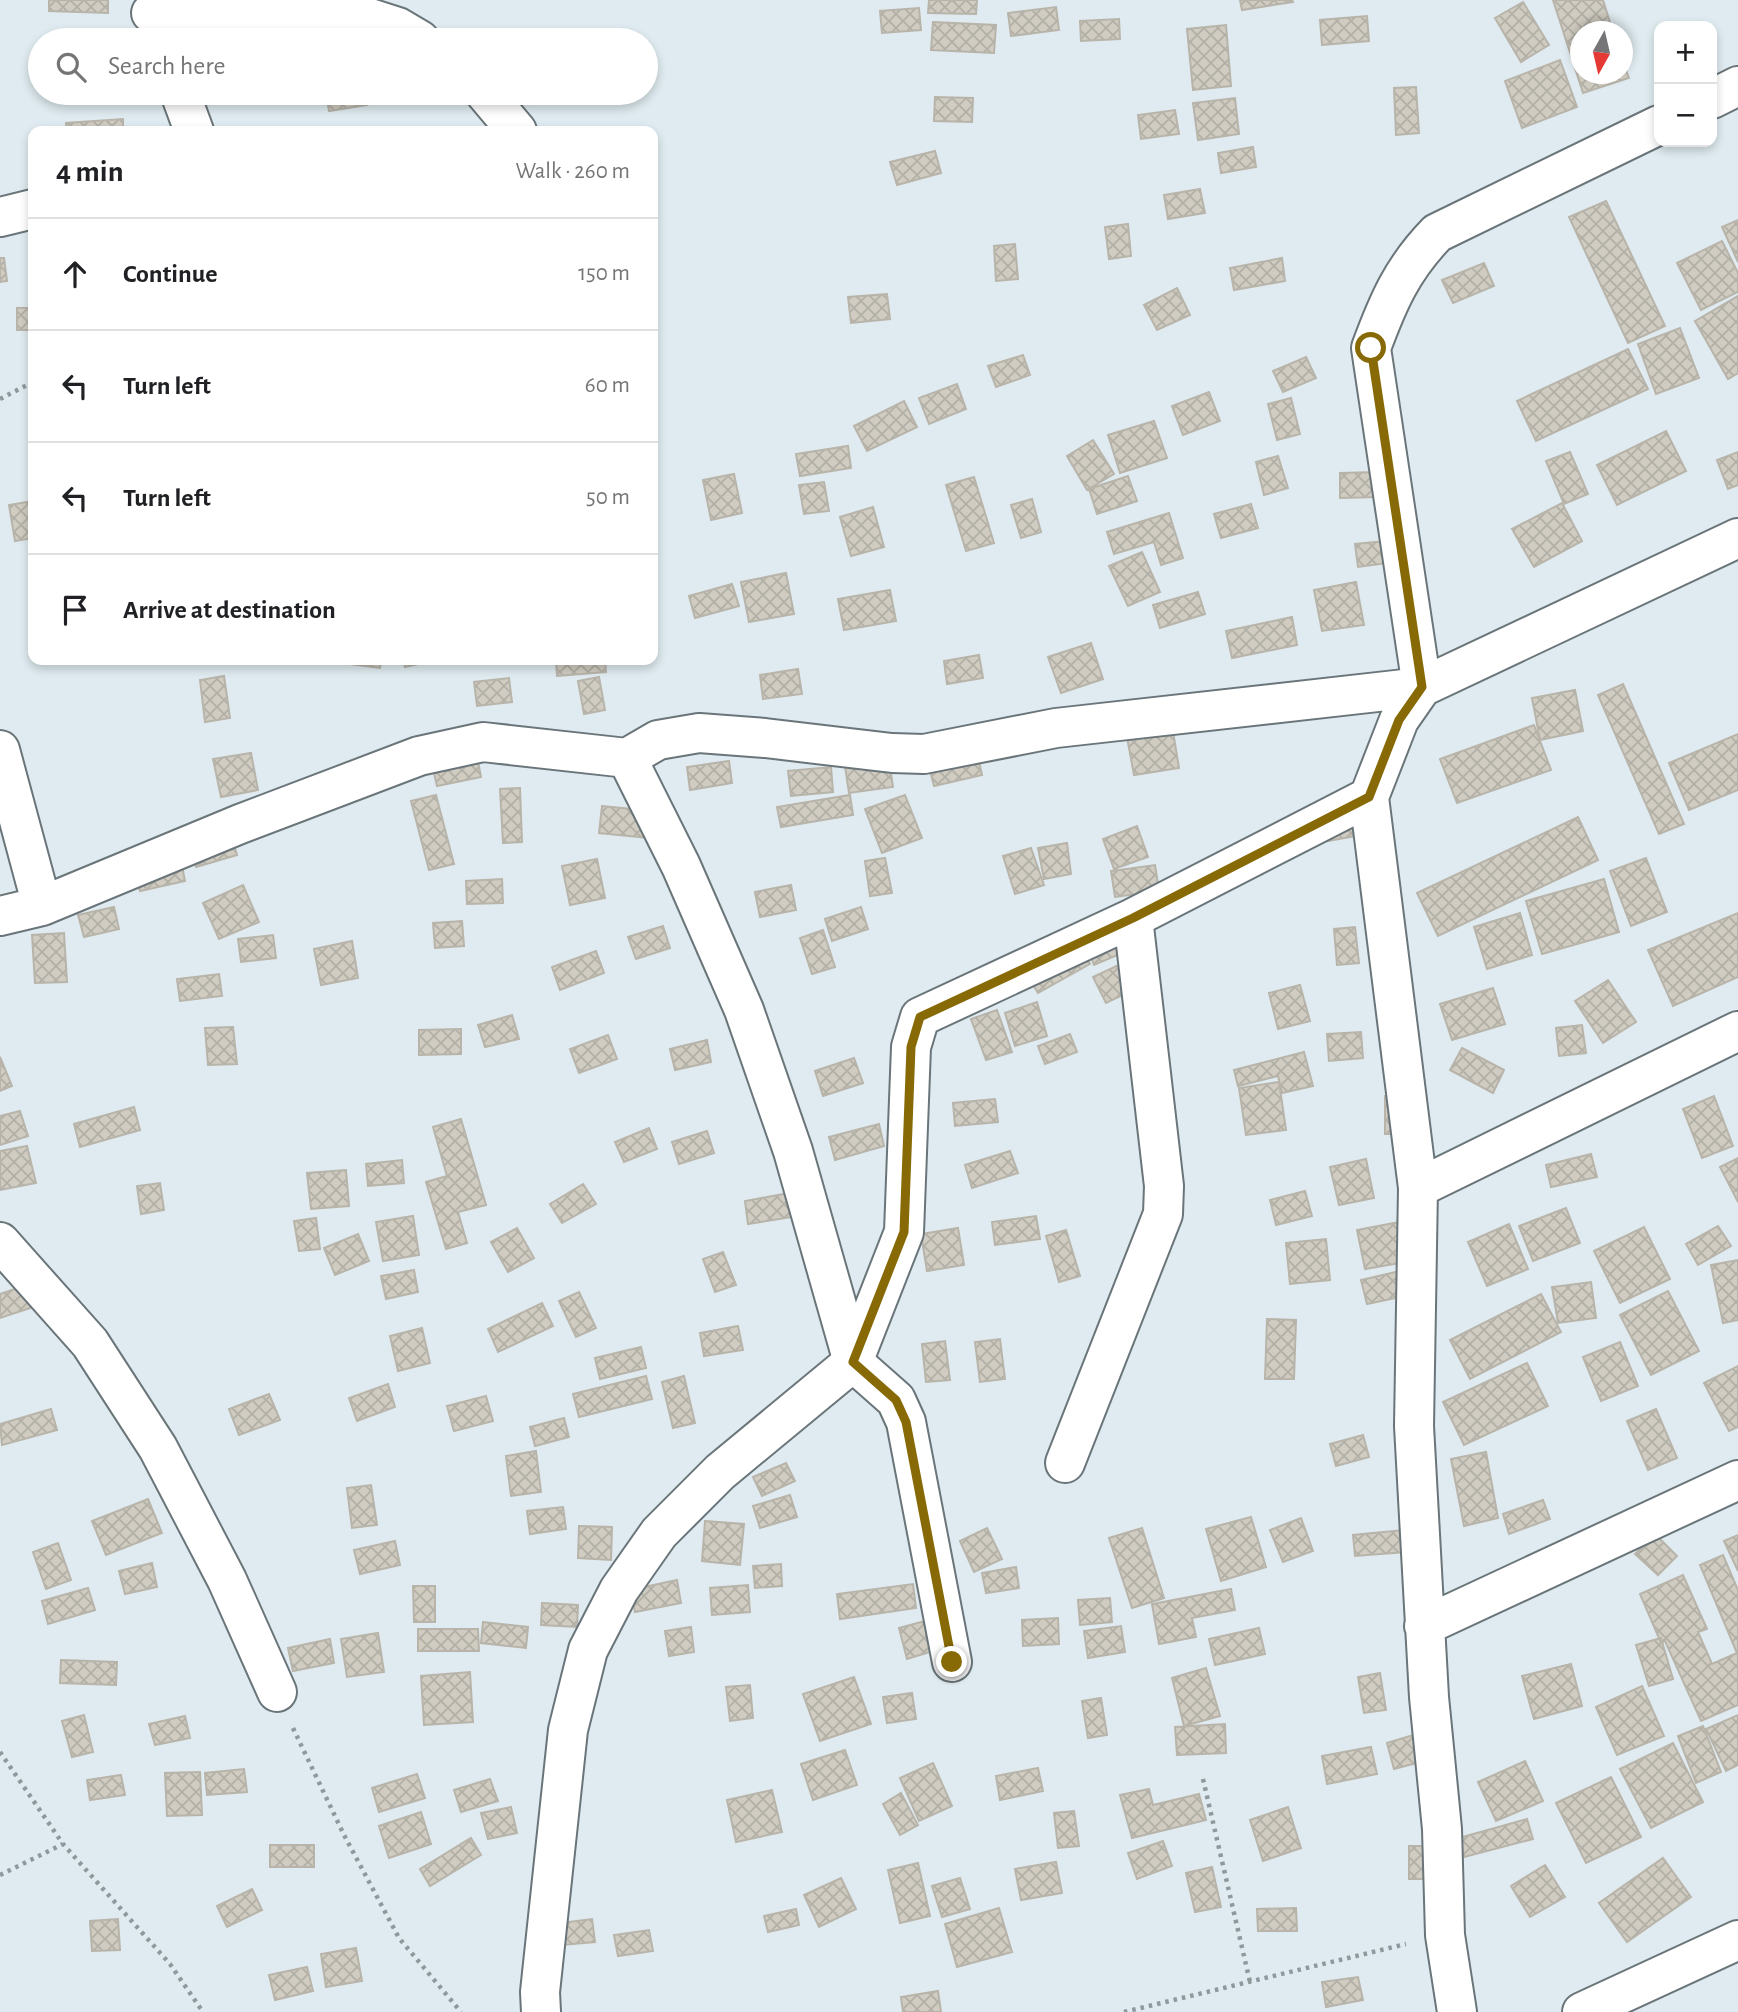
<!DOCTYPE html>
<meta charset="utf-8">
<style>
body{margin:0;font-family:"Alegreya Sans",sans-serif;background:#f6f6f6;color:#202124}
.controls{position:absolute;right:21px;top:21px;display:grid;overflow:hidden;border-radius:14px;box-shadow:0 4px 10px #0003}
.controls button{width:63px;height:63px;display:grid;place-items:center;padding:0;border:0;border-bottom:2px solid #e0e0e0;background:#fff;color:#202124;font:35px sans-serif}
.compass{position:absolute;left:1570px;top:21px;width:63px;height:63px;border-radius:50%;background:#fff;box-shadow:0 4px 10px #0003;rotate:188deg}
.stop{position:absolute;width:21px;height:21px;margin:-16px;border:5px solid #876a06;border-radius:50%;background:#fff}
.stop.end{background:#876a06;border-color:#fff;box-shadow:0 2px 7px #0008}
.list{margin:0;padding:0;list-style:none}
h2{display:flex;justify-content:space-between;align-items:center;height:91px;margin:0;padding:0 28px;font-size:30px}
h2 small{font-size:23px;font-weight:400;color:#757577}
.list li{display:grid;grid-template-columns:46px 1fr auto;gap:21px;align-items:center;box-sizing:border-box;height:112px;padding:0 28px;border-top:2px solid #e0e0e0}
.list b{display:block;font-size:26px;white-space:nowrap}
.list em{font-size:23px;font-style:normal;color:#757577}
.icon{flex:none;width:38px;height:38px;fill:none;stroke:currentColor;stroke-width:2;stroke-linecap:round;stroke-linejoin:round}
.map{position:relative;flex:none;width:1738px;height:2012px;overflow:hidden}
.search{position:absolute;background:#fff;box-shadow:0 4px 10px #0003;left:28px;top:28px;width:630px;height:77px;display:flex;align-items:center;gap:18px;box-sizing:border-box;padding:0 24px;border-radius:38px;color:#757577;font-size:26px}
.panel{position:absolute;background:#fff;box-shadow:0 4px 10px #0003;left:28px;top:126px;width:630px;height:539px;border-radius:14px}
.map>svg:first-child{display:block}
.building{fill:url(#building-cross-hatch);stroke:#b8b4aa;stroke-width:2}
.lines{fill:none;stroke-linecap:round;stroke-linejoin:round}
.minor-casing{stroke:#6a757a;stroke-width:42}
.path{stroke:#8f989b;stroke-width:4.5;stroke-dasharray:3.5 5;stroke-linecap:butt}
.minor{stroke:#fff;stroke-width:38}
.route{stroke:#876a06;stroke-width:9}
</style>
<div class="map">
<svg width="1738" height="2012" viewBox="0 0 1738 2012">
<defs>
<pattern id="building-cross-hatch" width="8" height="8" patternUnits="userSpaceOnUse" patternTransform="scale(1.75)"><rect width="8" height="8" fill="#d0ccc1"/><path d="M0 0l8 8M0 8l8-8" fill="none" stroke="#b2afa6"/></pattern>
</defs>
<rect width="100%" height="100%" fill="#dfebf0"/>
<!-- building -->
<path class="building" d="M49,0H108V13L49,11Z
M929,0H977L976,14L928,13Z
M1240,0H1292L1293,2L1242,10Z
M1553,0H1603L1613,32H1580V74H1622V60L1629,78L1583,93Z
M1523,2L1549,45L1521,62L1495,18Z
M1056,7L1059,30L1011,36L1008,13Z
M919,8L921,30L882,33L880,11Z
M323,14L328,40H281L277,22Z
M1367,16L1369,41L1322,45L1320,20Z
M1119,19L1120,39L1081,41L1080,21Z
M933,22L996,25L994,53L931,50Z
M1226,25L1231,86L1193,90L1187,29Z
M1560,60L1577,107L1522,128L1505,81Z
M1416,87L1419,133L1396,135L1394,88Z
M326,93H365L367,105L329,111Z
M935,97L973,98L972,122L934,121Z
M1235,98L1239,134L1198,140L1193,103Z
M1175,110L1179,134L1141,139L1138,115Z
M123,119V131H66V123Z
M1253,147L1256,167L1221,173L1218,153Z
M935,151L941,173L897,185L890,162Z
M1200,189L1205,213L1168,219L1164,195Z
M1606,201L1665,326L1628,343L1569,217Z
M1738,220V262L1722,227Z
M1128,224L1131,256L1109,259L1105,227Z
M1722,241L1738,273V292L1701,310L1677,263Z
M1015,244L1018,279L996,281L994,246Z
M0,258H4L7,281L0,282Z
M1282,258L1285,281L1234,290L1230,268Z
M1484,263L1494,286L1453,303L1442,280Z
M1177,288L1190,315L1157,330L1144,305Z
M887,294L890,319L851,323L848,297Z
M1738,296V373L1728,379L1695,321Z
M17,308H33V330H17Z
M1680,328L1699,378L1656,394L1638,344Z
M1628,349L1648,389L1536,441L1517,401Z
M1023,355L1030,375L996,387L988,366Z
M1306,357L1316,378L1283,392L1273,371Z
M957,384L966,409L929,424L919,398Z
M1209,392L1220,421L1183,435L1172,406Z
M1291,398L1300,434L1277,440L1268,404Z
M904,401L917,427L867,451L854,426Z
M1154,421L1167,458L1120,473L1108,435Z
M1666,431L1686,471L1617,505L1597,465Z
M1093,440L1114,474L1087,490L1067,456Z
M848,446L851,468L800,476L796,454Z
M1570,452L1588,494L1564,504L1546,461Z
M1738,452V485L1728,489L1717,460Z
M1278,456L1288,488L1264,495L1256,462Z
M1377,472L1378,497L1340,498V473Z
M734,474L742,513L711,520L703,480Z
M1128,476L1137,501L1097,514L1089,489Z
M974,477L994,543L966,551L946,485Z
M824,482L829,511L804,514L799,485Z
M1032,499L1041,532L1021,538L1011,505Z
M33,501V538L15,541L9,505Z
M1562,503L1582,541L1534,567L1512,529Z
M1251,504L1258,528L1221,538L1214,514Z
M873,507L884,547L851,556L840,517Z
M1169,513L1183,558L1161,565L1154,542L1114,554L1107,532Z
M1386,541L1388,563L1358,567L1355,544Z
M1142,552L1160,592L1128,606L1109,566Z
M786,573L794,614L749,622L741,582Z
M1356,582L1364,625L1322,631L1314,590Z
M732,584L739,606L695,618L689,596Z
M890,590L896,621L844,630L838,599Z
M1198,592L1205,614L1160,628L1153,605Z
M1292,617L1297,645L1232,658L1226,631Z
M1091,643L1103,679L1061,693L1048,657Z
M979,655L983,678L947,684L944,661Z
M350,660H381L380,668L349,664Z
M403,660H436L405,667Z
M556,660H605L606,672L557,676Z
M798,669L802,694L763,699L760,675Z
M224,676L230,718L205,722L200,680Z
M599,677L605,710L584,714L578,681Z
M509,678L512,702L477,706L474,682Z
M1623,684L1684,824L1659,834L1598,695Z
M1575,690L1583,731L1540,740L1532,698Z
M1170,713L1179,768L1134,775L1124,721Z
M1534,725L1551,770L1457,803L1440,759Z
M1738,734V790L1689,810L1669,763Z
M476,751L481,777L437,786L431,760Z
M977,752L982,775L934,786L928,763Z
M251,753L258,790L221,797L213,759Z
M889,760L893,787L849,793L845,766Z
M729,761L732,783L690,790L687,767Z
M831,767L833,792L791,796L788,771Z
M520,788L522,842L503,843L500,789Z
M436,795L454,864L429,870L411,801Z
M850,795L853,815L781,827L777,807Z
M905,795L922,838L882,853L865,809Z
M602,806L651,811L648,838L599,833Z
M1358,815L1361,835L1328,841L1324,820Z
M1578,817L1598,860L1438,936L1417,893Z
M1137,826L1148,857L1114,869L1103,839Z
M231,834L237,855L196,867L189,847Z
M1067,843L1071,874L1044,879L1038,848Z
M1031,848L1044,885L1015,894L1003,856Z
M885,858L892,893L870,896L865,861Z
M1646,858L1667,912L1631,926L1610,871Z
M597,859L605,898L570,905L562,866Z
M181,861L185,881L140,891L135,871Z
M1155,865L1159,891L1115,897L1111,871Z
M502,879L503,903L467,904L466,881Z
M1604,879L1619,932L1542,954L1526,901Z
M243,885L259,922L219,939L203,903Z
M791,885L796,910L760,917L755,892Z
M114,907L119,929L84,937L78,915Z
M861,907L868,929L832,941L825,919Z
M1520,913L1532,955L1487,969L1474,927Z
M1738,913V977L1673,1006L1648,950Z
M462,921L464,946L435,948L433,923Z
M663,926L670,948L636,959L628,937Z
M1355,927L1359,963L1337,965L1334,929Z
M823,930L835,967L812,974L800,938Z
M1118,931L1127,951L1094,965L1086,944Z
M64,933L67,982L35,983L32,935Z
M273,935L276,958L241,962L238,939Z
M352,941L358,978L321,985L314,949Z
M1079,946L1090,964L1038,993L1027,975Z
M596,951L604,973L560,990L552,967Z
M1142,954L1154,980L1106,1003L1093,977Z
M219,974L222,996L180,1001L177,979Z
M1608,980L1636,1022L1603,1043L1575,1001Z
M1300,985L1310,1021L1278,1029L1269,993Z
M1493,988L1505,1024L1452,1040L1440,1004Z
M1037,1002L1047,1036L1015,1046L1005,1013Z
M997,1010L1012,1052L986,1060L971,1019Z
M512,1015L519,1039L485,1047L478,1025Z
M1582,1025L1586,1053L1559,1056L1556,1028Z
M233,1027L237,1064L208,1065L205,1028Z
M461,1029V1054L419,1055V1030Z
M1361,1032L1363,1058L1329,1061L1327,1034Z
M1070,1034L1077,1052L1045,1064L1038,1046Z
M608,1035L617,1059L579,1073L570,1049Z
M707,1040L711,1062L675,1070L670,1049Z
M1462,1048L1504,1070L1493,1093L1450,1070Z
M1304,1052L1313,1086L1282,1093L1278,1076L1238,1086L1234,1070Z
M0,1057L12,1086L0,1091Z
M854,1058L863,1083L823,1096L815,1071Z
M1279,1082L1286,1130L1246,1135L1239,1088Z
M1385,1096H1414V1134H1385Z
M1714,1096L1733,1146L1702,1158L1683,1109Z
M995,1099L998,1122L955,1126L953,1103Z
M134,1107L140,1130L80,1147L74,1124Z
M20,1111L28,1136L0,1145V1116Z
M461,1119L486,1205L458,1212L467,1243L446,1249L426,1182L447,1176L433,1127Z
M879,1124L884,1146L835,1160L829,1137Z
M649,1128L657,1149L624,1162L615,1142Z
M707,1131L714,1153L679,1164L672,1142Z
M27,1146L36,1183L0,1190V1151Z
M1010,1151L1018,1173L972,1188L965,1165Z
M1591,1154L1597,1177L1551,1187L1546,1165Z
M1738,1158V1202L1720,1167Z
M1366,1159L1374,1198L1339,1205L1330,1167Z
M402,1160L404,1183L368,1186L366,1164Z
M346,1170L349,1206L311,1209L307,1173Z
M160,1183L164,1210L141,1214L137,1186Z
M583,1184L596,1204L562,1223L550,1204Z
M1305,1191L1312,1216L1276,1225L1270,1200Z
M789,1193L792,1217L748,1224L745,1201Z
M1566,1208L1580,1243L1533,1261L1519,1226Z
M413,1216L419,1255L383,1261L376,1222Z
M1036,1216L1040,1239L995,1245L992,1222Z
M316,1218L320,1249L299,1251L294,1221Z
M1415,1219L1423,1259L1365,1269L1357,1230Z
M1509,1224L1528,1269L1487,1286L1468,1242Z
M1718,1226L1731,1246L1698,1265L1686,1244Z
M1644,1227L1670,1279L1620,1303L1594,1251Z
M517,1228L534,1258L508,1272L491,1242Z
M958,1228L964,1265L927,1271L921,1234Z
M1066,1230L1080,1276L1059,1282L1046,1236Z
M358,1234L369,1261L335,1275L324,1248Z
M1326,1239L1330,1280L1290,1284L1286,1243Z
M723,1252L736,1285L715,1292L703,1259Z
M1738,1260V1320L1723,1323L1711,1265Z
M414,1270L418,1292L386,1299L381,1276Z
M1400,1271L1405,1296L1367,1304L1361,1280Z
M1591,1282L1596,1318L1558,1323L1552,1287Z
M32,1283L39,1305L0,1318V1294Z
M1668,1291L1699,1351L1651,1375L1620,1315Z
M579,1292L596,1328L576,1337L559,1301Z
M1541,1294L1561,1332L1470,1379L1450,1340Z
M542,1303L553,1326L498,1352L488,1329Z
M1267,1319L1296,1320L1294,1379H1265Z
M738,1326L743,1350L704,1356L700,1333Z
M422,1328L430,1363L398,1371L390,1336Z
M1000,1339L1005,1379L980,1382L975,1342Z
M945,1341L950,1380L926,1382L922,1344Z
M1620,1342L1638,1386L1601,1401L1583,1357Z
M641,1347L646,1368L600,1379L595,1358Z
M1527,1363L1548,1406L1464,1445L1443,1402Z
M1738,1366V1427L1729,1431L1704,1383Z
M646,1376L652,1399L579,1417L573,1394Z
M684,1376L695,1423L673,1428L662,1382Z
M388,1384L395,1407L357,1421L349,1398Z
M269,1394L280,1420L239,1435L229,1409Z
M486,1396L493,1421L454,1431L447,1406Z
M51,1409L57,1430L2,1445L0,1424Z
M1656,1409L1677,1458L1648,1470L1627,1421Z
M564,1418L569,1437L535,1446L530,1427Z
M1363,1435L1369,1457L1336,1466L1330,1444Z
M536,1451L541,1492L511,1496L506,1456Z
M1486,1452L1498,1518L1464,1526L1451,1459Z
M786,1463L795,1481L762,1496L753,1477Z
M371,1485L377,1525L352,1528L347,1488Z
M790,1495L797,1517L760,1528L753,1506Z
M148,1499L162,1533L106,1555L92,1521Z
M1543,1500L1550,1519L1509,1534L1503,1514Z
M563,1507L566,1529L530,1534L527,1511Z
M1251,1517L1266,1567L1221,1581L1206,1529Z
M1301,1518L1313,1551L1283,1562L1270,1530Z
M705,1521L744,1524L740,1565L702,1561Z
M579,1526L612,1527L611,1560L578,1558Z
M987,1528L1002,1559L974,1572L960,1541Z
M1142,1528L1164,1598L1132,1608L1109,1538Z
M1404,1530L1406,1552L1355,1556L1353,1535Z
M1655,1534L1677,1556L1658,1575L1635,1554Z
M1738,1535V1571L1724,1541Z
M395,1541L400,1565L360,1574L354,1550Z
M58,1543L71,1580L46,1589L33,1552Z
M1723,1555L1738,1590V1705L1701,1721L1665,1641L1661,1643L1640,1594L1683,1575L1707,1629L1698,1632L1712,1664L1737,1653L1700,1565Z
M152,1563L157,1587L125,1594L119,1571Z
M781,1564L782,1586L755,1588L753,1566Z
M1016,1567L1019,1588L986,1593L982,1573Z
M677,1580L681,1603L635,1612L630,1590Z
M913,1584L916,1608L840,1619L837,1594Z
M748,1585L750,1612L712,1615L710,1588Z
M413,1586H435V1622H414Z
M88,1588L95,1610L48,1624L42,1601Z
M1231,1589L1235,1610L1192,1618L1196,1637L1159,1644L1152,1604Z
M1110,1598L1112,1622L1080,1625L1078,1600Z
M542,1603L578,1605L577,1627L541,1625Z
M1058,1618L1059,1644L1023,1646L1022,1620Z
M925,1621L933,1651L907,1659L899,1628Z
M483,1622L528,1627L526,1648L481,1643Z
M1121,1626L1125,1652L1088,1658L1084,1631Z
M691,1627L694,1652L669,1656L665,1631Z
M1259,1628L1265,1654L1215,1665L1209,1639Z
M418,1629H478L479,1651H418Z
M378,1633L384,1672L347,1677L341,1639Z
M1661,1638L1673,1679L1649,1686L1636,1645Z
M330,1639L334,1663L293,1671L288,1648Z
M61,1660L117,1662L116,1685L60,1683Z
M1571,1664L1582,1706L1534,1719L1522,1676Z
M1206,1668L1220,1716L1184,1726L1172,1678Z
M470,1672L473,1722L424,1725L421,1676Z
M1380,1673L1386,1710L1364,1713L1358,1677Z
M854,1677L871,1724L820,1741L803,1694Z
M750,1685L753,1718L730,1721L726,1687Z
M1642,1686L1664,1736L1617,1755L1596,1707Z
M912,1693L916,1719L887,1723L883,1697Z
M1101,1698L1107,1735L1088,1738L1082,1701Z
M84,1715L93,1752L72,1757L62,1721Z
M1738,1715V1765L1726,1771L1706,1729Z
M185,1716L190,1738L155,1745L149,1724Z
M1225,1724L1226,1753L1177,1755L1175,1727Z
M1703,1726L1721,1772L1696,1783L1678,1736Z
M1420,1733L1428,1760L1394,1769L1387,1743Z
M1673,1743L1703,1802L1651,1828L1620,1769Z
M1371,1747L1377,1774L1327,1784L1322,1756Z
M845,1750L857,1785L813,1800L801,1764Z
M1525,1761L1543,1801L1496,1821L1478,1782Z
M933,1763L952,1806L919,1821L900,1778Z
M1038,1768L1043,1791L1000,1800L996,1776Z
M244,1769L247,1792L207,1795L205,1773Z
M200,1772L202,1815L167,1816L165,1773Z
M417,1774L425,1798L379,1812L372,1788Z
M121,1775L125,1795L90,1800L87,1780Z
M1611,1777L1641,1837L1586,1863L1556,1803Z
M490,1779L498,1801L461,1812L454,1790Z
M1149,1789L1153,1805L1199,1794L1206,1820L1132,1838L1120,1795Z
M772,1790L782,1832L736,1842L727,1800Z
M901,1793L918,1825L900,1835L883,1804Z
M511,1807L517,1833L488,1839L481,1813Z
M1288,1807L1301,1848L1263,1861L1250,1820Z
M1074,1811L1079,1846L1058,1848L1054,1813Z
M421,1812L431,1844L389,1858L379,1826Z
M1527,1819L1533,1839L1464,1857L1459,1838Z
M471,1838L481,1855L430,1886L420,1869Z
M1163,1841L1172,1866L1137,1879L1128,1853Z
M270,1845H314V1867H270Z
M1409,1846H1438V1879H1409Z
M1663,1858L1691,1897L1627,1942L1599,1903Z
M1056,1862L1062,1893L1021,1900L1015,1869Z
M918,1863L930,1916L900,1923L888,1870Z
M1545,1865L1565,1897L1530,1917L1511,1886Z
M1212,1867L1221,1907L1195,1912L1186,1873Z
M841,1878L856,1909L819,1927L804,1895Z
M960,1878L970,1909L942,1917L932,1886Z
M252,1889L262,1910L227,1927L217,1906Z
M999,1908L1012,1952L957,1967L945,1924Z
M1296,1908L1297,1931H1258L1257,1909Z
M796,1909L799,1925L768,1932L764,1916Z
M118,1919L120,1950L92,1951L90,1921Z
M592,1919L595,1942L562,1945L560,1923Z
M649,1930L653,1951L618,1956L614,1935Z
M356,1948L362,1981L326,1987L321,1954Z
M307,1967L313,1991L275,2000L269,1975Z
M1358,1977L1363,2000L1326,2007L1322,1982Z
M938,1991L941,2012H903L901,1997Z"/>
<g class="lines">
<!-- minor casing -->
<g class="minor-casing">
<path id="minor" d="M151,13H354L398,27L420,40
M180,93L194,131
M485,93L517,131
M1712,99L1738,86
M0,217L33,209
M0,750L42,906
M0,916L42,906L240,824L419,756L483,742L627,758
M1418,1188L1738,1031
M0,1242L90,1343L158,1448L227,1580L277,1692
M1065,1463L1163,1214L1164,1186L1133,918
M1424,1626L1738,1480
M952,1662L906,1422L896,1400L853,1362L793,1151L744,1010L681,866L627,758L658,740L699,733L765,738L892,753L924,754L1056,728L1422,687L1738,538
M541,2012L540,1992L568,1730L588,1650L619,1590L659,1533L720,1472L853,1362L904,1232L911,1047L920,1017L1133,918L1369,797
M1457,2012L1445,1935L1442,1829L1429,1697L1414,1426L1418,1188L1369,797L1399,720L1422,687L1371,348C1388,302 1402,269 1437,233L1659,125
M1582,2012L1738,1940"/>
</g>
<!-- path -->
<path class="path" d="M0,399L33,382
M293,1728L344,1835L399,1938L461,2012
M0,1752L63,1844L170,1964L203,2012
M1203,1779L1250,1982
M0,1875L63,1844
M1124,2012L1406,1944"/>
<!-- minor -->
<use href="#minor" class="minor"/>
</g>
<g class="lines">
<!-- route -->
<path class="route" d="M952,1662L906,1422L896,1400L853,1362L904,1232L911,1047L920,1017L1133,918L1369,797L1399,720L1422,687L1371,348"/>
</g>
</svg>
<div class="controls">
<button>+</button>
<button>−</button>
</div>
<svg class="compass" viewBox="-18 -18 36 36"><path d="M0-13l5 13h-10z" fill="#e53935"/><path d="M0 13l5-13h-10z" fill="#757577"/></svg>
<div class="stop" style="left:1371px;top:348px"></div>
<div class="stop end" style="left:952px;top:1662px"></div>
<div class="search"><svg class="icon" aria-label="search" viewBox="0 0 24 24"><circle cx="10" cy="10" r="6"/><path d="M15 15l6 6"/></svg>Search here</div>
<section class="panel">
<h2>4 min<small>Walk · 260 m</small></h2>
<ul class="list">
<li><svg class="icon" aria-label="ahead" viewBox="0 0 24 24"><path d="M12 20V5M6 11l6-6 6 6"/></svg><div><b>Continue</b></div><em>150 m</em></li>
<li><svg class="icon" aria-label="left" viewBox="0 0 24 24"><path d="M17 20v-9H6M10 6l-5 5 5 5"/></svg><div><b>Turn left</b></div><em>60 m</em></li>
<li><svg class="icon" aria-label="left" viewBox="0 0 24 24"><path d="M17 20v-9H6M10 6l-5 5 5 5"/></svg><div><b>Turn left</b></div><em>50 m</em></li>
<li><svg class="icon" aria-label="arrive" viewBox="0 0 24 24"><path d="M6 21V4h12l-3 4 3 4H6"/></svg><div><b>Arrive at destination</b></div></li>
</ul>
</section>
</div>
